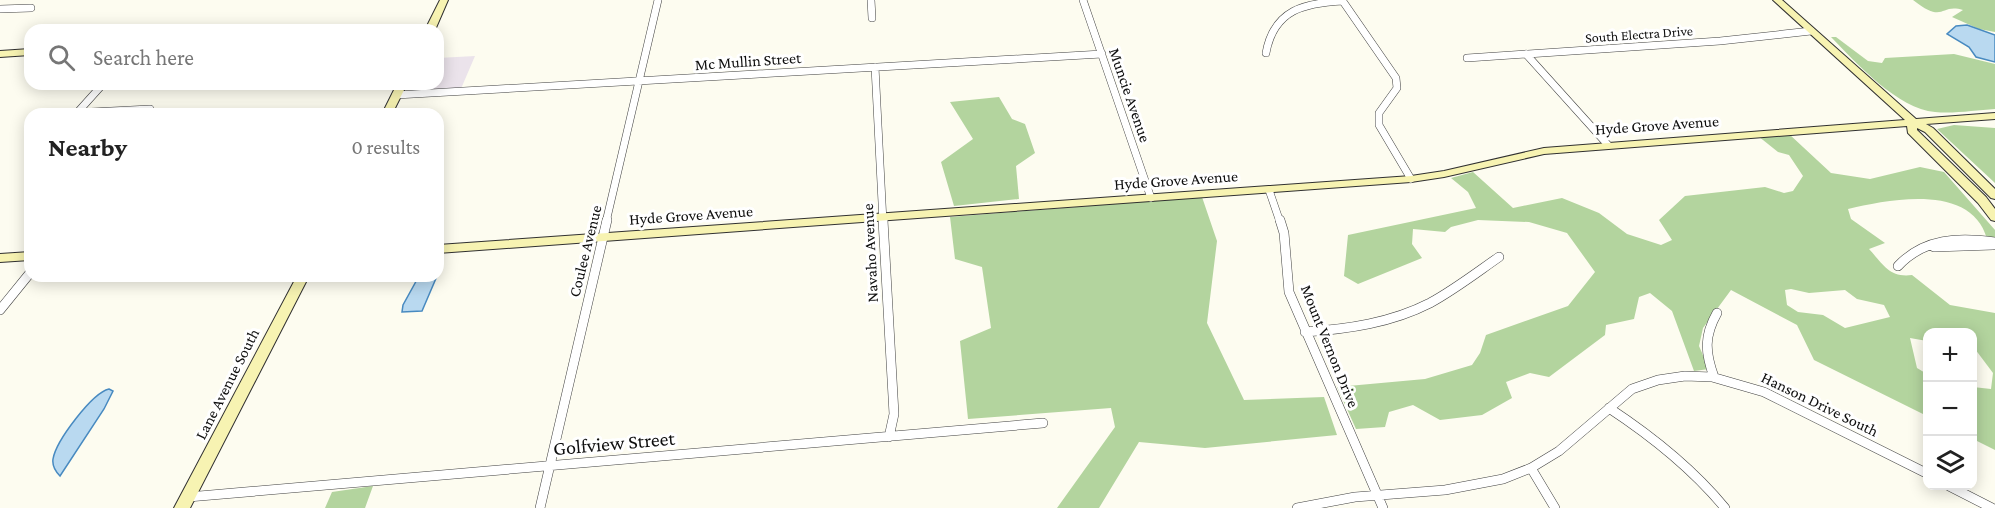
<!DOCTYPE html>
<meta charset="utf-8">
<style>
body{margin:0;font-family:"Crimson Pro",serif;background:#f2f2f2;color:#222}
.controls{position:absolute;right:18px;bottom:18px;display:grid;overflow:hidden;border-radius:12px;box-shadow:0 3px 15px #0003}
.controls button{width:54px;height:54px;display:grid;place-items:center;padding:0;border:0;border-bottom:2px solid #e0e0e0;background:#fff;color:#222;font:30px sans-serif}
.list{margin:0;padding:0;list-style:none}
h2{display:flex;justify-content:space-between;align-items:center;height:78px;margin:0;padding:0 24px;font-size:26px}
h2 small{font-size:20px;font-weight:400;color:#767676}
.icon{flex:none;width:33px;height:33px;fill:none;stroke:currentColor;stroke-width:2;stroke-linecap:round;stroke-linejoin:round}
.map{position:relative;flex:none;width:1995px;height:508px;overflow:hidden}
.search{position:absolute;background:#fff;box-shadow:0 3px 15px #0003;left:24px;top:24px;width:420px;height:66px;display:flex;align-items:center;gap:15px;box-sizing:border-box;padding:0 21px;border-radius:18px;color:#767676;font-size:22px}
.panel{position:absolute;background:#fff;box-shadow:0 3px 15px #0003;left:24px;top:108px;width:420px;height:174px;border-radius:18px}
.map>svg:first-child{display:block}
.industrial{fill:#ebe3eb}
.forest{fill:#b3d49e;fill-rule:evenodd}
.water{fill:#b9d9f0;stroke:#488ac0;stroke-width:1.5}
.lines{fill:none;stroke-linecap:round;stroke-linejoin:round}
.street-far1-casing{stroke:#414141;stroke-width:8}
.street-casing{stroke:#414141;stroke-width:10}
.secondary-casing{stroke:#303030;stroke-width:2}
.street-far1{stroke:#fff;stroke-width:7}
.street{stroke:#fff;stroke-width:9}
.secondary{fill:#f7f3b2;fill-rule:evenodd}
.labels{text-anchor:middle;dominant-baseline:central;stroke-width:6;stroke-linejoin:round;paint-order:stroke}
.far-street-label{font-size:14px;fill:#0e0e0e;stroke:#fff}
.street-label{font-size:16px;fill:#0e0e0e;stroke:#fff}
.near-street-label{font-size:20px;fill:#0e0e0e;stroke:#fff}
</style>
<div class="map">
<svg width="1995" height="508" viewBox="0 0 1995 508">
<rect width="100%" height="100%" fill="#fdfcf0"/>
<!-- industrial -->
<path class="industrial" d="M475,56L460,91L414,90L417,84H438V58Z"/>
<!-- forest -->
<path class="forest" d="M1913,0H1995V32L1979,29L1952,17L1963,10C1939,3 1945,25 1913,0Z
M1831,37H1836L1868,61L1882,63L1885,58L1954,54L1995,64V109C1976,110 1954,114 1935,112C1898,109 1856,63 1831,37Z
M999,97L1012,119L1025,124L1035,153L1016,166L1019,199L954,206L941,162L973,139L950,102Z
M1954,125L1995,128V183L1937,129Z
M1789,134L1831,173L1870,179L1920,167L1944,172L1995,230V240L1987,239C1972,183 1890,199 1848,209L1851,219L1885,243L1869,249C1883,264 1889,278 1912,275L1950,305L1995,313V450L1973,439V387L1991,389L1993,373L1975,349H1973L1972,332H1928L1927,341L1910,338L1917,368L1927,374V416L1814,360L1797,325L1731,290L1703,328L1699,346L1709,369L1694,371L1672,311L1650,293L1639,297L1634,319L1606,325L1605,335L1549,377L1530,373L1506,382L1512,398L1482,415L1440,420L1413,405L1389,412L1385,427L1356,429L1337,387L1425,379L1472,365L1480,353L1486,335L1568,306L1595,272L1567,233L1529,222L1478,220L1451,227L1445,232L1413,229L1412,244L1422,258L1358,284L1344,276L1348,235L1476,208L1468,192L1451,178L1473,172L1513,208L1562,198L1599,213L1627,234L1661,245L1672,240L1659,220L1685,196L1765,187L1784,193L1793,191L1803,176L1789,155L1778,152L1758,136ZM1791,289L1809,293L1845,290L1857,299L1884,305L1890,317L1845,328L1823,315L1798,312L1787,305L1785,290Z
M1202,197L1217,241L1207,323L1244,400L1324,397L1337,435L1205,448L1139,442L1099,508H1057L1115,427L1111,408L968,419L960,341L991,328L982,267L955,259L950,217Z
M373,486L365,508H325L332,492Z"/>
<!-- water -->
<path class="water" d="M1967,25L1995,35V62L1976,57L1969,47L1947,34L1956,26Z
M419,276H437L422,311L402,312L403,305Z
M109,389L113,391L104,409L60,476C55,471 52,466 53,459C56,441 92,393 109,389Z"/>
<g class="lines">
<!-- street-far1 casing -->
<g class="street-far1-casing">
<path id="street-far1" d="M871,0L872,18
M1083,0L1151,198
M1342,0L1396,78L1397,88L1379,113V125L1411,179
M0,9L31,8
M1266,53C1274,9 1305,3 1343,1
M1526,54L1608,145
M1467,58L1720,41L1811,31
M875,67L883,222
M396,95L1102,54
M52,114L150,109
M76,114L103,84
M1269,190L1280,222
M606,222L658,0"/>
</g>
<!-- street casing -->
<g class="street-casing">
<path id="street" d="M883,220L894,414L889,437
M1280,220L1284,233L1289,292L1383,508
M1934,247L1993,245
M1898,266C1924,238 1959,237 1995,242
M0,310L30,273
M1305,332C1348,329 1391,323 1430,303C1454,290 1476,273 1499,257
M1714,377C1705,352 1704,336 1717,313
M1609,408C1653,437 1692,468 1725,508
M1531,468L1555,508
M1949,486L1992,508
M188,497L1043,423
M540,508L607,220
M1297,508L1355,497L1445,490L1503,479L1531,468L1559,451L1632,389L1658,380L1685,376L1712,377L1764,392L1928,474"/>
</g>
<!-- secondary casing -->
<g class="secondary-casing">
<path id="secondary" d="M440,0H448L435,30H425Z
M1773,0H1782L1916,119L1995,113V119L1926,124L1933,128L1995,189V199L1991,198L1925,132L1917,128V130L1986,197L1995,209V221L1991,220L1978,203L1908,133L1907,126L1544,154L1444,177L1411,182L438,253V245L1411,176L1444,171L1544,148L1905,120Z
M30,49V55L0,57V51Z
M397,84H407L392,114H382Z
M30,252V260L0,262V254Z
M297,276H309L190,508H174Z"/>
</g>
<!-- street-far1 -->
<use href="#street-far1" class="street-far1"/>
<!-- street -->
<use href="#street" class="street"/>
<!-- secondary -->
<use href="#secondary" class="secondary"/>
</g>
<g class="labels">
<!-- far-street labels -->
<g class="far-street-label">
<text transform="translate(1639 34) rotate(-4)">South Electra Drive</text>
</g>
<!-- street labels -->
<g class="street-label">
<text transform="translate(748 61) rotate(-4)">Mc Mullin Street</text>
<text transform="translate(1130 95) rotate(71)">Muncie Avenue</text>
<text transform="translate(1657 125) rotate(-4)">Hyde Grove Avenue</text>
<text transform="translate(1176 180) rotate(-4)">Hyde Grove Avenue</text>
<text transform="translate(691 215) rotate(-4)">Hyde Grove Avenue</text>
<text transform="translate(585 251) rotate(-76)">Coulee Avenue</text>
<text transform="translate(870 253) rotate(-93)">Navaho Avenue</text>
<text transform="translate(1330 346) rotate(68)">Mount Vernon Drive</text>
<text transform="translate(227 384) rotate(-63)">Lane Avenue South</text>
<text transform="translate(1820 404) rotate(26)">Hanson Drive South</text>
</g>
<!-- near-street labels -->
<g class="near-street-label">
<text transform="translate(614 443) rotate(-5)">Golfview Street</text>
</g>
</g>
</svg>
<div class="controls">
<button>+</button>
<button>−</button>
<button><svg class="icon" aria-label="layers" viewBox="0 0 24 24"><path d="M12 4l9 5-9 5-9-5zM3 14l9 5 9-5"/></svg></button>
</div>
<div class="search"><svg class="icon" aria-label="search" viewBox="0 0 24 24"><circle cx="10" cy="10" r="6"/><path d="M15 15l6 6"/></svg>Search here</div>
<section class="panel">
<h2>Nearby<small>0 results</small></h2>
<ul class="list">
</ul>
</section>
</div>
